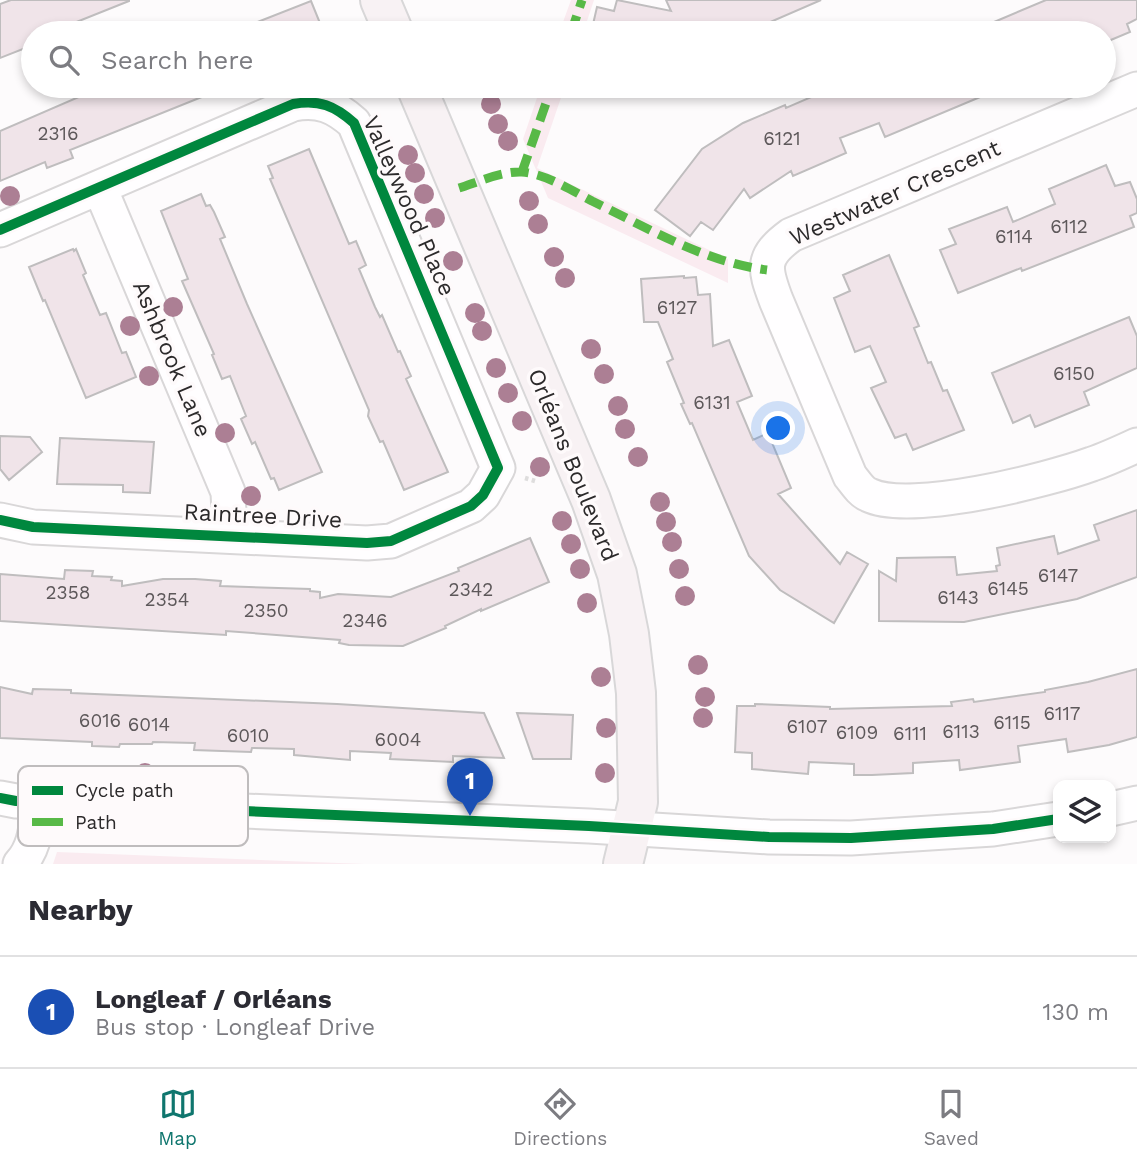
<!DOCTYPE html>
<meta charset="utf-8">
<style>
body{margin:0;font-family:"Work Sans",sans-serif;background:#f7f7f7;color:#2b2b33}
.controls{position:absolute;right:21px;bottom:21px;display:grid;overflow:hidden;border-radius:14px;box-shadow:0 4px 10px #0003}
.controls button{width:63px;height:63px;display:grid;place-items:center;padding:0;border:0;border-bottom:2px solid #e1e1e2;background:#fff;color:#2b2b33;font:35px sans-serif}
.you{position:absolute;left:779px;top:429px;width:24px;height:24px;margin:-18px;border:5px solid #fff;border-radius:50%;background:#1a73e8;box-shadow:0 0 0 10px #1a73e833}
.badge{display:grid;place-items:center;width:46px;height:46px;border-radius:50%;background:#0f766e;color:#fff;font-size:23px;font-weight:700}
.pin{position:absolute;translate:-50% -58px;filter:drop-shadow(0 2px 4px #0008)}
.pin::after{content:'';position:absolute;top:37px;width:24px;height:21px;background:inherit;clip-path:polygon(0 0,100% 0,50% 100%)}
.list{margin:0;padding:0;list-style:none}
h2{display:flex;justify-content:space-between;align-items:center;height:91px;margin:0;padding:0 28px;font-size:30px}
h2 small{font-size:23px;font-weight:400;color:#7c7c81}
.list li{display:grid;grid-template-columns:46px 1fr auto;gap:21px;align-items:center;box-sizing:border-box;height:112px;padding:0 28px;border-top:2px solid #e1e1e2}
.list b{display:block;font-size:26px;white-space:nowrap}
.list p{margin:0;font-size:23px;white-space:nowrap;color:#7c7c81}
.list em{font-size:23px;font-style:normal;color:#7c7c81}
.icon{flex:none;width:38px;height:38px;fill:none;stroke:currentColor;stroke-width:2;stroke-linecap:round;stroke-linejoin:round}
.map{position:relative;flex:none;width:1137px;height:864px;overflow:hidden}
.search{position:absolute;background:#fff;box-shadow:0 4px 10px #0003;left:21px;right:21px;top:21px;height:77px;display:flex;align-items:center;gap:18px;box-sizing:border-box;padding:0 24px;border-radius:38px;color:#7c7c81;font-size:26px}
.sheet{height:203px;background:#fff}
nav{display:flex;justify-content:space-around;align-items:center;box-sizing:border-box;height:98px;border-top:2px solid #e1e1e2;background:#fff;font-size:19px;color:#7c7c81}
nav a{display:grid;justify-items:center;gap:4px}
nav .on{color:#0f766e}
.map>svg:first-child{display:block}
.green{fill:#faebf0}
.building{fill:#f0e4e9;stroke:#bfbdbe;stroke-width:2}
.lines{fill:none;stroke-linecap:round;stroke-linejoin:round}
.minor-casing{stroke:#d9d7d8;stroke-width:37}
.major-casing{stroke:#d8d7d8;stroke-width:42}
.path{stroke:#dedddd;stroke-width:4.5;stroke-dasharray:3.5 3.5;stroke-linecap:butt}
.minor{stroke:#fffeff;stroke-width:33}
.major{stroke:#f8f2f4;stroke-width:38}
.quiet{stroke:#58b947;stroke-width:9;stroke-dasharray:18 9;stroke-linecap:butt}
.cycleway-casing{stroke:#fefafb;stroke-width:15}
.cycleway{stroke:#00873e;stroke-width:10}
.tree{fill:#ac7f94}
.labels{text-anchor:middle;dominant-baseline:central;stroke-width:7;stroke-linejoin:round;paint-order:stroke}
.number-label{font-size:19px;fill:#5d585a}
.street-label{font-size:23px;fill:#2c2a2b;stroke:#fefafb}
.key{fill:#fefafb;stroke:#bfbcbd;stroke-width:2}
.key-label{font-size:19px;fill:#2c2a2b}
</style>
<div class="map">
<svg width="1137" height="864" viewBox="0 0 1137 864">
<rect width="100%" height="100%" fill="#fdfbfc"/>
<!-- green -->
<path class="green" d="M571,0H594L583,33H559Z
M541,86H565L537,168L728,259V283L548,198L523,139Z
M57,852L365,864H53Z"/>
<!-- building -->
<path class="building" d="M11,0H129V1L49,33H33V45L0,58V4Z
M617,0L671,11L666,0H821L745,33H591L597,7L614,11Z
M1046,0H1137V19L1127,24L1130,32L1106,42L1104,33H968Z
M311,1L324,33H232V32Z
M104,86H229L70,150L73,158L47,168L45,162L0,181V131Z
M848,86L1004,87L885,137L879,123L840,138L846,153L793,176L791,171L750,198L744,189L713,230L701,222L690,236L655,210L702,149L743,123L785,105L786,108L825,91L826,94Z
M309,149L349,244L356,241L366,265L359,269L375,307L380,317L382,315L398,352L400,351L411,376L406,379L448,472L404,490L383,441L380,442L368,416L369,410L270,179L273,178L268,166Z
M1106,165L1115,186L1130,182L1137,199V213L1130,216L1134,227L1022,271L1021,268L958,293L940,250L956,244L949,229L1007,207L1013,222L1055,204L1049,189Z
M201,194L206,206L210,205L214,212L225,237L220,239L247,304L322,472L279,490L274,478L271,479L255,442L252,444L241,419L246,416L230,376L222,379L212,355L214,354L182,281L188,279L161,211Z
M73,249L74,251L76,249L86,273L83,275L100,315L106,313L122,353L126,352L136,377L86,398L45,300L43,301L29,267Z
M889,255L919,326L914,328L928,363L931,362L943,391L947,390L964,430L913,450L906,434L895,438L871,388L886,382L870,346L855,352L834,298L850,291L843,275Z
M684,276V278L696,277L698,295L710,294L713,346L729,340L752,396L737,402L753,440L768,433L791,488L778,494L840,564L847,552L868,564L834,623L780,590L749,556L692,423L690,424L681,404L684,403L667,362L673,359L658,322H644L641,279Z
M1129,317L1137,336V368L1084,392L1089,405L1035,427L1030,415L1013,423L992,373Z
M0,436L30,437L42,452L9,480L0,469Z
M60,438L154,442L150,493L123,492V485L57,484Z
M1137,510V577L1077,599L964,622L879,621V571L896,581L897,558L955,557L957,575L997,571L996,566L1000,565L997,548L1054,536L1058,554L1099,540L1094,525Z
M530,538L549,582L481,611V609L445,626L446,628L403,646L349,645L339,643L340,640L226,631V635L0,621V574L64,579L65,570L93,571L92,576L112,577L111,580L122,581V586L163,579H195L221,581L220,586L310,589V591L320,592V598L338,594L391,597L459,571L458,568Z
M1137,669V737L1109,745L1068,752L1066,739L1018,746L1020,762L960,770L959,760L913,763V773L872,775H854V764L809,762L808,774L752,769V753L735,752L737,706H755V704L830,707V709L952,706L951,702L973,699L974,702L1045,692V690L1088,682Z
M0,687L32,694L33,689L71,690V693L337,704L484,713L504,758L453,756V762L390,759L391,753L350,751V760L294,755V749L252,748L251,752L222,751L194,750L195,743L153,742L152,744H120L119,747L92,746V742L0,738Z
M517,713L573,715L571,759H533Z"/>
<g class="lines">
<!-- minor casing -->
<g class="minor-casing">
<path id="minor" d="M1137,89L791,235C761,257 764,268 776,300L850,476C855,482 861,492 869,495C910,515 1048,480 1092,464C1107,459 1122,452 1137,445
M100,188L228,492L230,535
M0,230L293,104C319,99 335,106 354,123L498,468L483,495L471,506L391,541L367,543L33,527L0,520
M0,798L16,801L589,826L769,837L851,838L993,829L1058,819
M1111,809L1137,803
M20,864C36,847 36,824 40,802"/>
</g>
<!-- major casing -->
<g class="major-casing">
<path id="major" d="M380,0L394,33
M416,86L591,500L617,574L629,634L636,693L638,802L623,864"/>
</g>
<!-- path -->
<path class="path" d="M525,478L535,481"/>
<!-- minor -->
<use href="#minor" class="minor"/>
<!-- major -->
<use href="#major" class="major"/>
<!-- quiet -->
<path class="quiet" d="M571,33L582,0
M522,172L552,86
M459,188C478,182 502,171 522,172C546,174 571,190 592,201C648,228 704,262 767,270"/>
<!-- cycleway casing -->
<g class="cycleway-casing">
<path id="cycleway" d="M0,230L293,104C319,99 335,106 354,123L498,468L483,495L471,506L391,541L367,543L33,527L0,520
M0,798L16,801L589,826L769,837L851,838L993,829L1058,819"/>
</g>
<!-- cycleway -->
<use href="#cycleway" class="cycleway"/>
</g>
<!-- trees -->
<g class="tree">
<circle cx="491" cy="104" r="10"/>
<circle cx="498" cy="124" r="10"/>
<circle cx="508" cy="141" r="10"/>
<circle cx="408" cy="155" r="10"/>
<circle cx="415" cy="173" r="10"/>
<circle cx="424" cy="194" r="10"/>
<circle cx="10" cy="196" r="10"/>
<circle cx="529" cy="201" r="10"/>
<circle cx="435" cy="218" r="10"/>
<circle cx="538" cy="224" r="10"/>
<circle cx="554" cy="257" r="10"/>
<circle cx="453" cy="261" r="10"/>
<circle cx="565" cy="278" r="10"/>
<circle cx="173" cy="307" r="10"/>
<circle cx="475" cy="313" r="10"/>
<circle cx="130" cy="326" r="10"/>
<circle cx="482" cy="331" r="10"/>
<circle cx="591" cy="349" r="10"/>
<circle cx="496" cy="368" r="10"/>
<circle cx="604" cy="374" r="10"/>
<circle cx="149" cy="376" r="10"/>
<circle cx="508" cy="393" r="10"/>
<circle cx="618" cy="406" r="10"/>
<circle cx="522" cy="421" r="10"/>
<circle cx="625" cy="429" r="10"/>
<circle cx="225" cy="433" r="10"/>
<circle cx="638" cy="457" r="10"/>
<circle cx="540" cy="467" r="10"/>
<circle cx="251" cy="496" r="10"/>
<circle cx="660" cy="502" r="10"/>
<circle cx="562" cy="521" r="10"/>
<circle cx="666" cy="522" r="10"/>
<circle cx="672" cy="542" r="10"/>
<circle cx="571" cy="544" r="10"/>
<circle cx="580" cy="569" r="10"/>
<circle cx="679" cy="569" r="10"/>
<circle cx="685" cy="596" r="10"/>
<circle cx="587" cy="603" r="10"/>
<circle cx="698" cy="665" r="10"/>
<circle cx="601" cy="677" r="10"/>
<circle cx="705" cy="697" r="10"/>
<circle cx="703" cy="718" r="10"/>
<circle cx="606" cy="728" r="10"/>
<circle cx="145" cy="773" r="10"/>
<circle cx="605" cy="773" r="10"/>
</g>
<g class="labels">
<!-- number labels -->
<g class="number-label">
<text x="58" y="133">2316</text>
<text x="782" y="138">6121</text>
<text x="1069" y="226">6112</text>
<text x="1014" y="236">6114</text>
<text x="677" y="307">6127</text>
<text x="1074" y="373">6150</text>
<text x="712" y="402">6131</text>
<text x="1058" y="575">6147</text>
<text x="1008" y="588">6145</text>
<text x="471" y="589">2342</text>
<text x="68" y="592">2358</text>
<text x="958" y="597">6143</text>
<text x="167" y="599">2354</text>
<text x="266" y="610">2350</text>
<text x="365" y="620">2346</text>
<text x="1062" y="713">6117</text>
<text x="100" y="720">6016</text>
<text x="1012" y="722">6115</text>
<text x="149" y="724">6014</text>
<text x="807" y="726">6107</text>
<text x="961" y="731">6113</text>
<text x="857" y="732">6109</text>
<text x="910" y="733">6111</text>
<text x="248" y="735">6010</text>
<text x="398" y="739">6004</text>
</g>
<!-- street labels -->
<g class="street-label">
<text transform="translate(895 193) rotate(-24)">Westwater Crescent</text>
<text transform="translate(409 206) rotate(66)">Valleywood Place</text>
<text transform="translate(172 359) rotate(67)">Ashbrook Lane</text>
<text transform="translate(573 465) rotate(68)">Orléans Boulevard</text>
<text transform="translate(263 516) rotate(3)">Raintree Drive</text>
</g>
</g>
<!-- legend -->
<rect x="18" y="766" width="230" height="80" rx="10" class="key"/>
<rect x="32" y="786" width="31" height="9" fill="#00873e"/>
<rect x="32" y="818" width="31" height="8" fill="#58b947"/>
<g class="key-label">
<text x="75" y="797">Cycle path</text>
<text x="75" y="829">Path</text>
</g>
</svg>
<div class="controls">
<button><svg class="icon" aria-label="layers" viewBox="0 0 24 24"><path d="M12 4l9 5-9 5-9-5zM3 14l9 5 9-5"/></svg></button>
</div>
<div class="you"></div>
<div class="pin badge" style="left:470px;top:816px;background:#1a4fb4">1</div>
<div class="search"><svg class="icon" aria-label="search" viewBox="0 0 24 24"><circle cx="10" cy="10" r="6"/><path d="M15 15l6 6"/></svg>Search here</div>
</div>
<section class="sheet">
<h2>Nearby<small></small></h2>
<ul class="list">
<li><span class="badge" style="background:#1a4fb4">1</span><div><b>Longleaf / Orléans</b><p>Bus stop · Longleaf Drive</p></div><em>130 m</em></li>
</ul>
</section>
<nav>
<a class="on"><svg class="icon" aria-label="map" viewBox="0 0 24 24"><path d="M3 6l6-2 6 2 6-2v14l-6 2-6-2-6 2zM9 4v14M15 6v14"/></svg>Map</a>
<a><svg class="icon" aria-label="directions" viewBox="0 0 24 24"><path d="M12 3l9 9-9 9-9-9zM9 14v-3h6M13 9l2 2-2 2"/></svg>Directions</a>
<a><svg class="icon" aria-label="saved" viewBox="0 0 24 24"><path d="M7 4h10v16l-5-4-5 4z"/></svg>Saved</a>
</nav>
